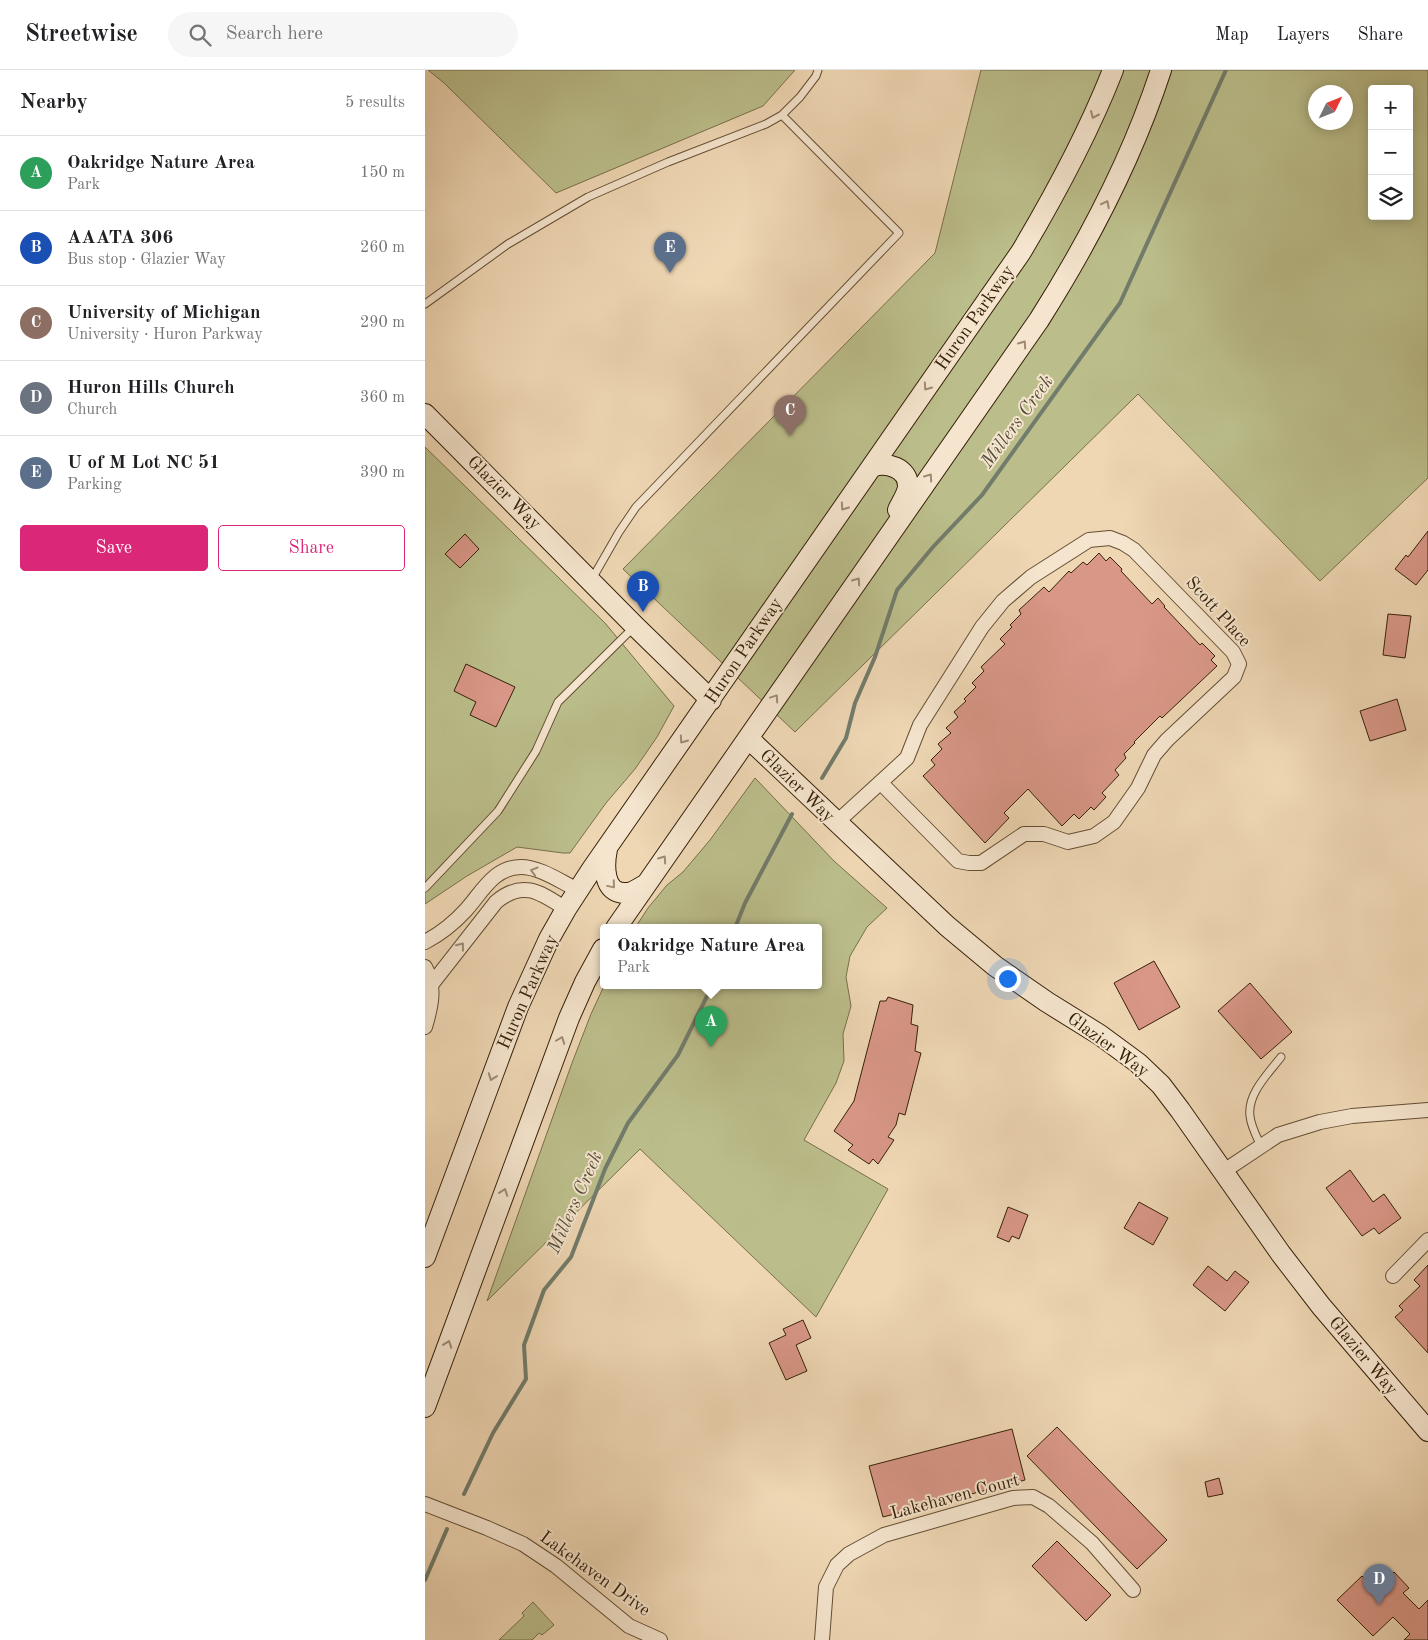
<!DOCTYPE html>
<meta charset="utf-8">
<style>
body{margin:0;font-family:"Old Standard TT",serif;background:#f6f6f6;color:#202124}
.controls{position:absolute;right:15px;top:15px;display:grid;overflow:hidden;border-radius:5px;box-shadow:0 2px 12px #0003}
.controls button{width:45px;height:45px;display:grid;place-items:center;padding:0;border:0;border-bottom:1px solid #e0e0e0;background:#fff;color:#202124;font:25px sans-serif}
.compass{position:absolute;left:883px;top:15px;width:45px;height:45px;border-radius:50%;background:#fff;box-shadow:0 2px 12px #0003;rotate:47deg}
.you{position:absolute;left:582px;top:908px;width:18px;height:18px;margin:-12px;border:4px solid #fff;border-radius:50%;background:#1a73e8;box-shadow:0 0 0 8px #1a73e833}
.badge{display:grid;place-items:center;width:32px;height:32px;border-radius:50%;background:#db2777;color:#fff;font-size:16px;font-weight:700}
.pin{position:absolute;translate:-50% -41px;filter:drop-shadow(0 1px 2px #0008)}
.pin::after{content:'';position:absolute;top:26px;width:18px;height:15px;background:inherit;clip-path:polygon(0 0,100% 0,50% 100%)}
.popup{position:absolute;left:175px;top:854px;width:222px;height:65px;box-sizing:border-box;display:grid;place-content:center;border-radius:5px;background:#fff;filter:drop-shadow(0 1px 4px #0005);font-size:16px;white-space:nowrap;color:#757577}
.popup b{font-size:19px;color:#202124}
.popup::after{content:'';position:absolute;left:50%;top:100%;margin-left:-10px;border:10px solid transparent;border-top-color:#fff}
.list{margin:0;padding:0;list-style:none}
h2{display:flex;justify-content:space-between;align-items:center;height:65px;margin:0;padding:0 20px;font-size:21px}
h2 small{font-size:16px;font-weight:400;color:#757577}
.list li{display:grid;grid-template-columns:32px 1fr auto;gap:15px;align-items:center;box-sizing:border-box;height:75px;padding:0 20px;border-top:1px solid #e0e0e0}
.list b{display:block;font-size:19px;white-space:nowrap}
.list p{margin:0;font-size:16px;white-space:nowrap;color:#757577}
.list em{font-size:16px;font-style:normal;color:#757577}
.actions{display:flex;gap:10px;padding:15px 20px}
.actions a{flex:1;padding:11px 0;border:1px solid #db2777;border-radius:5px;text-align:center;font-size:18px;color:#db2777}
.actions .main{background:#db2777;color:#fff}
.icon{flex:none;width:28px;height:28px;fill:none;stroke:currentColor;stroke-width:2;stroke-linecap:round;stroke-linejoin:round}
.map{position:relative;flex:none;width:1003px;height:1570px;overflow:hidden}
header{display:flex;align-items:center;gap:30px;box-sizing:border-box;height:70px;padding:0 25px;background:#fff;border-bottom:1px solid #e0e0e0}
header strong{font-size:24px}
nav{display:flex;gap:28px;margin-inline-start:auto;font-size:18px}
.search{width:350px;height:45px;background:#f6f6f6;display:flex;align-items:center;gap:12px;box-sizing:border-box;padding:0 18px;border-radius:28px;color:#757577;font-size:19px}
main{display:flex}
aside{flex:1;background:#fff}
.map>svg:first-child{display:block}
.green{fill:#bbbe8b;stroke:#786f4a;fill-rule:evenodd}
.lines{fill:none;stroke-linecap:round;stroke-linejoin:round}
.stream{stroke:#727c6b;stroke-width:4}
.building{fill:#d99787;stroke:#352008}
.lane-casing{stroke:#644e33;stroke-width:9}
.street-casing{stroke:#644e33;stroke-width:16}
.secondary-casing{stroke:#352008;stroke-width:22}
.lane{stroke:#f5e5ce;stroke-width:7}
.street{stroke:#f5e5ce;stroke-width:14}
.secondary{stroke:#f5e5ce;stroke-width:20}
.oneway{stroke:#9f8c75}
.labels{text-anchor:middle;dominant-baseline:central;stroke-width:4;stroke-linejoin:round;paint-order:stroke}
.street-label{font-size:18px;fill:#352008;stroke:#f5e5ce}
.water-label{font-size:19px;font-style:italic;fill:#534e3a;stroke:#f5e5ce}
</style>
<header>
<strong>Streetwise</strong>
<div class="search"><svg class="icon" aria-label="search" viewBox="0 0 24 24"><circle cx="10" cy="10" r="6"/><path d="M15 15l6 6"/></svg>Search here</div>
<nav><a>Map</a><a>Layers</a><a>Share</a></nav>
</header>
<main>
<aside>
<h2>Nearby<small>5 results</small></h2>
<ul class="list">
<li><span class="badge" style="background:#2e9e5b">A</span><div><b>Oakridge Nature Area</b><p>Park</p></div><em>150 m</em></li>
<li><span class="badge" style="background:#1a4fb4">B</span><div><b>AAATA 306</b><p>Bus stop · Glazier Way</p></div><em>260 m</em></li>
<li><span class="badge" style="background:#8d6e63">C</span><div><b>University of Michigan</b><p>University · Huron Parkway</p></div><em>290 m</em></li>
<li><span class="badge" style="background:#6b7280">D</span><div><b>Huron Hills Church</b><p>Church</p></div><em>360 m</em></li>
<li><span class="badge" style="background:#5c6f8a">E</span><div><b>U of M Lot NC 51</b><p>Parking</p></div><em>390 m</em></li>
</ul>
<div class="actions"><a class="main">Save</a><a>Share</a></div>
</aside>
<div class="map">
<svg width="1003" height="1570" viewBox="0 0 1003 1570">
<rect width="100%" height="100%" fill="#efd7b4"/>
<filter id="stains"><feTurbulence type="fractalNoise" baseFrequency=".004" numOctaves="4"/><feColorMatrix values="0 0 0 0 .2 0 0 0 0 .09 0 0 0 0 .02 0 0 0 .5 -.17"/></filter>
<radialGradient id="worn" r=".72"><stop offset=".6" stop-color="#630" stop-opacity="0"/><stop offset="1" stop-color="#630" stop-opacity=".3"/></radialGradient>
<!-- green -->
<path class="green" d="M3,0H370L338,36L131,123L18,12Z
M556,0H1003V408L895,511L713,324L370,662L198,499L510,183ZM947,19H984V146H947ZM891,22H921V52H891Z
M0,377L180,553L249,636L232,667L210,699L181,733L145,783H138L92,777L42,806L0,834Z
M330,708L409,791L462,838L442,857L425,886L421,907L426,936L418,964L419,991L411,1013L379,1070L463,1119L391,1247L215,1079L62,1231L147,993L166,944L179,916H394V858H210L223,838L242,815L258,802L285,770Z
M108,1532L129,1555L117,1565L114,1563L107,1570H74L99,1546L97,1543Z"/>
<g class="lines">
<!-- stream -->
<path class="stream" d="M397,708L421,668L430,633L450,587L472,520L508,477L557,425L695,233L801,0
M310,858L320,833L367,744
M39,1424L68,1363L101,1309L99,1275L119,1220L146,1187L180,1099L203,1053L253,985L287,916
M0,1510L22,1459"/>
</g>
<!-- building -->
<path class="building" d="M1003,461V500L991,515L970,499L981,485L983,487Z
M40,464L54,479L35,498L20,484Z
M674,483L681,491L685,487L697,499L696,501L727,534L733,528L740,536L739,537L775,575L777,573L790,586L786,590L792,596L737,648L735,646L709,672L710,673L699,684L701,688L690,700L694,705L677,723L681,727L669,740L666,737L654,749L649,744L637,756L603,719L579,743L584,748L560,773L498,706L510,695L506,690L517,679L513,674L526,663L521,658L533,647L529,642L541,631L539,629L551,617L547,613L559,601L556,597L580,574L575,569L587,557L585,555L596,544L594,540L619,517L624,522L644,501L646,503L658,492L662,495Z
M963,544L986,546L980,588L958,585Z
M41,594L90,617L71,657L45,645L51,632L29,621Z
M972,629L981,660L945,671L935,641Z
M729,891L755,937L714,960L689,913Z
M825,913L867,962L836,989L793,941Z
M463,927L488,935L486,954L493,956L490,981L496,983L480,1045L474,1043L471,1055L463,1067L469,1070L453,1094L448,1089L444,1094L423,1080L428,1075L409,1061L429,1031L455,931H461Z
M925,1100L948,1132L959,1124L976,1148L954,1164L949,1158L937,1166L901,1118Z
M714,1132L743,1148L728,1175L699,1158Z
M583,1137L603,1145L594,1169L587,1166L584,1172L572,1167Z
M1003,1195V1283L970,1247L978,1240L974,1236L995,1216L989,1210Z
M783,1196L802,1211L810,1201L824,1212L800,1241L768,1215Z
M378,1250L386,1268L371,1275L382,1301L361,1310L344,1273L361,1265L358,1259Z
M632,1357L742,1470L712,1499L602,1386Z
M587,1359L600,1410L458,1447L444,1396Z
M794,1408L798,1424L783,1427L780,1412Z
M632,1471L686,1525L661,1551L607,1496Z
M956,1500L963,1507L969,1502L984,1518L978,1523L994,1539L1003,1530V1570H979L985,1564L968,1547L948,1566L912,1530L937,1506L943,1512Z"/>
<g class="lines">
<!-- lane casing -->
<g class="lane-casing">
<path id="lane" d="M0,234L83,174L163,127L243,92L341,54L357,45L375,27L391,6L393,0
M167,509L194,462L211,437L474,163L357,45
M0,818L73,741L111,681L133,632L209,557
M836,1076C832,1067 826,1057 825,1046C822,1024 843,1004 856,987"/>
</g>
<!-- street casing -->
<g class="street-casing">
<path id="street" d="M411,753L482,688L495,655L557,557L578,531L606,507L664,470L685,468L698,473L709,480L808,582L814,594L809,607L742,670L729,685L713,718L689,752L669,766L643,772L619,764H599L556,793H544L533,791L456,713
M0,872C15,864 28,854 40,841C56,824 68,797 96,797C115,797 136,812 153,820
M0,897C11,916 6,937 0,957
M6,915L71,832C98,809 116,823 141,839
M799,1101L853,1065L895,1052L927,1046L1003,1040
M968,1206L1003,1170
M0,1434L62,1458L98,1474L131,1496L204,1556L235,1570
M397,1570L401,1517L412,1495L424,1484L459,1465L588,1428L608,1427L624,1436L667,1473L708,1520"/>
</g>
<!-- secondary casing -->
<g class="secondary-casing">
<path id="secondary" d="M0,344L210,556L286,630
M447,397C461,391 484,398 483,417C482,425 476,433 473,440
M323,668L522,856L570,896L622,932L675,965L713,993L736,1015L755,1040L856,1184L896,1236L1003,1361
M182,779C179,794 177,825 202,823C208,823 214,818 220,815
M191,858L614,250C664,171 707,89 736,0
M0,1187L93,937L124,869L141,839L167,799L596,182C631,123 663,64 688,0
M0,1337L144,948L160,912L178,879"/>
</g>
<!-- lane -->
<use href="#lane" class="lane"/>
<!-- street -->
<use href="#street" class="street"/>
<!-- secondary -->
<use href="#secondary" class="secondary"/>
</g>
<!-- one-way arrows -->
<defs><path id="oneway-chevron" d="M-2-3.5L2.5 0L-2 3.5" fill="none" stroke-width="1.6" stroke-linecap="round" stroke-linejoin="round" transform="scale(1.25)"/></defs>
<g class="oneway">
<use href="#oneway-chevron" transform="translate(669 45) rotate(114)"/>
<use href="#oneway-chevron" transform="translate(681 134) rotate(-63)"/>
<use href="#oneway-chevron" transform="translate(598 274) rotate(-55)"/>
<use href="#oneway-chevron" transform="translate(502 317) rotate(125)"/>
<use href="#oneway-chevron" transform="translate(504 407) rotate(-55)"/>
<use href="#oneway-chevron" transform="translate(419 437) rotate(125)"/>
<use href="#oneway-chevron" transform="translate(432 511) rotate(-55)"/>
<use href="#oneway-chevron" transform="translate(350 628) rotate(-56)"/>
<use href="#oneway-chevron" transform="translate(258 670) rotate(125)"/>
<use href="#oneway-chevron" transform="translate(238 789) rotate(-55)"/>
<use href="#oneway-chevron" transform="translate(109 801) rotate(-164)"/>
<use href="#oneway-chevron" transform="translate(187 815) rotate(50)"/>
<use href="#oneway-chevron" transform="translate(36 876) rotate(-52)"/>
<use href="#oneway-chevron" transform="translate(136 970) rotate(-69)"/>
<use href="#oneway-chevron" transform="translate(67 1007) rotate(110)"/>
<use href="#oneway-chevron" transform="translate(79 1122) rotate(-70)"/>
<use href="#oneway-chevron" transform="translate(23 1274) rotate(-70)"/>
</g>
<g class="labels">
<!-- street labels -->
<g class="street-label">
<text transform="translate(550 248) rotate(-55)">Huron Parkway</text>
<text transform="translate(79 423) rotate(45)">Glazier Way</text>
<text transform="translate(793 542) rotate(48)">Scott Place</text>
<text transform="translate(319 581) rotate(-56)">Huron Parkway</text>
<text transform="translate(372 716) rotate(44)">Glazier Way</text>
<text transform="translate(103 922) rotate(-66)">Huron Parkway</text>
<text transform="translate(683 975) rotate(36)">Glazier Way</text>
<text transform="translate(938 1286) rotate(50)">Glazier Way</text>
<text transform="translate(530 1427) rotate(-15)">Lakehaven Court</text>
<text transform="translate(170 1504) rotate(36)">Lakehaven Drive</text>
</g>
<!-- water labels -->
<g class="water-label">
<text transform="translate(593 352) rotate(-54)">Millers Creek</text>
<text transform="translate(151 1133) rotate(-66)">Millers Creek</text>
</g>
</g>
<rect width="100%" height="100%" filter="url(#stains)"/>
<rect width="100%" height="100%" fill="url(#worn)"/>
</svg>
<div class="controls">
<button>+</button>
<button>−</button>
<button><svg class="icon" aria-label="layers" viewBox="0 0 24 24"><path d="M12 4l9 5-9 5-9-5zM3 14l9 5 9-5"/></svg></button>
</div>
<svg class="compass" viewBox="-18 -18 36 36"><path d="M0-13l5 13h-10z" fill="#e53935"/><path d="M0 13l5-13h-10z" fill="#757577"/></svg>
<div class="you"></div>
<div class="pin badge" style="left:286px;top:977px;background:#2e9e5b">A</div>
<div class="popup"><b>Oakridge Nature Area</b>Park</div>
<div class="pin badge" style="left:218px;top:542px;background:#1a4fb4">B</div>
<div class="pin badge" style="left:365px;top:366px;background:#8d6e63">C</div>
<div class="pin badge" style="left:954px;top:1535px;background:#6b7280">D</div>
<div class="pin badge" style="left:245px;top:203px;background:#5c6f8a">E</div>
</div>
</main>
